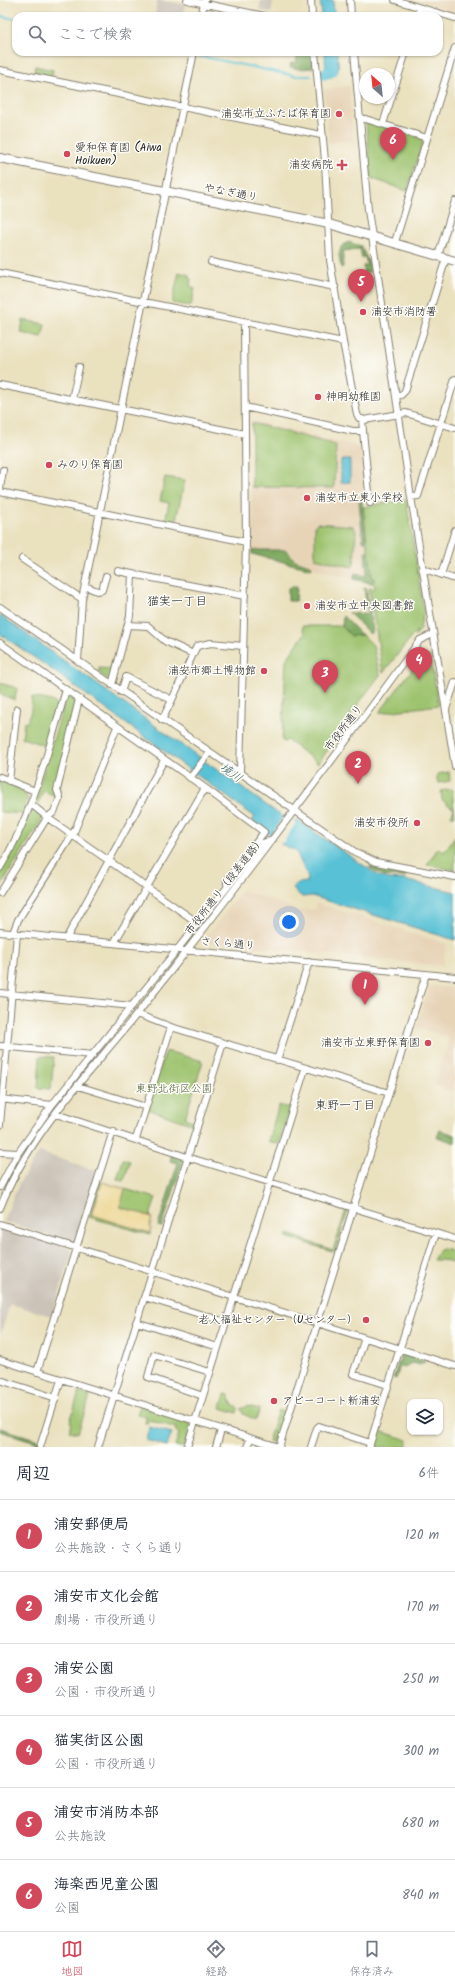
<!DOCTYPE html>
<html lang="ja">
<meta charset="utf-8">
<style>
body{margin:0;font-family:Kalam,"Klee One",sans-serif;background:#f6f6f7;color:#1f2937}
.controls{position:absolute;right:12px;bottom:12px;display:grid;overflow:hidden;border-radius:8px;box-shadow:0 1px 3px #0004}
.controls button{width:36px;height:36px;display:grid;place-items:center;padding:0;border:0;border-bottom:1px solid #e0e1e3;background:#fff;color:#1f2937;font:20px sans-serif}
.compass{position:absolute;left:359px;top:68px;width:36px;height:36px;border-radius:50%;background:#fff;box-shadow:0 1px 3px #0004;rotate:333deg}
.you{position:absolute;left:289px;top:922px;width:14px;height:14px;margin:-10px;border:3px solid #fff;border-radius:50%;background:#1a73e8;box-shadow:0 0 0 6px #1a73e833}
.badge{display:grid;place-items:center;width:26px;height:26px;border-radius:50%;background:#d1495b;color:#fff;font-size:13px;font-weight:700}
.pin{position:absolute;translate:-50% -33px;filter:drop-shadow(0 1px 2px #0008)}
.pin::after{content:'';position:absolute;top:21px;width:14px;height:12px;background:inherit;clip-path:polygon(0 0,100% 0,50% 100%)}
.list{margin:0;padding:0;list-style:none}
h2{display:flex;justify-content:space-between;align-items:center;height:52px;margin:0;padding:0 16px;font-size:17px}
h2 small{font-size:13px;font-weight:400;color:#747a83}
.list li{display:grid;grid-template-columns:26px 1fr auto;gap:12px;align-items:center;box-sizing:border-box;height:72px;padding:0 16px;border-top:1px solid #e0e1e3}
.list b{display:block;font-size:15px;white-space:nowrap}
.list p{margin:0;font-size:13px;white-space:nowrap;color:#747a83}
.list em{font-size:13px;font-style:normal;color:#747a83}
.icon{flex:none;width:22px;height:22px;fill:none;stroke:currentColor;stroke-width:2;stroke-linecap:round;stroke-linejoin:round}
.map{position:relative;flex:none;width:455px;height:1447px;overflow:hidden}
.search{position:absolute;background:#fff;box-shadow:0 1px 3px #0004;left:12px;right:12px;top:12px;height:44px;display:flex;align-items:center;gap:10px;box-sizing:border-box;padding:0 14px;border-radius:12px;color:#747a83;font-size:15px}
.sheet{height:484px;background:#fff}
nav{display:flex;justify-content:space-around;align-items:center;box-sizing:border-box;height:56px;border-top:1px solid #e0e1e3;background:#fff;font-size:11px;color:#747a83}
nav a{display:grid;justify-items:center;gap:2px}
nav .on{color:#d1495b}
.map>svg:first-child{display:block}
.built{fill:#e7d4b7}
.industrial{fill:#cbc3b8}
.green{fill:#9ec36e;stroke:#5d7045}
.forest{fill:#7ea961;stroke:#4d623e}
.sand{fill:#eeda9e;stroke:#857b5d}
.water{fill:#59c1d5;stroke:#3a6e78}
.pier{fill:#eae1bf}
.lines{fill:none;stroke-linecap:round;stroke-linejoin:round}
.stream{stroke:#59c1d5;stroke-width:2}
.river{stroke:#59c1d5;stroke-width:11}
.minor-casing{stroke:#837e6e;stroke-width:8}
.major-casing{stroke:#837e6e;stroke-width:10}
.minor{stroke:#fff;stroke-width:6}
.major{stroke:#fff;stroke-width:8}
.poi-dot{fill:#d1495b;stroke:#fdfcf7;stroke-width:1.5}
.labels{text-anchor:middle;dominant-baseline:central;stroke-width:3;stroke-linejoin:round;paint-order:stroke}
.poi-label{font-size:11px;fill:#1c1c1c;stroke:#fdfcf7;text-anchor:start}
.street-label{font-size:11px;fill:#1c1c1c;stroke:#fdfcf7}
.park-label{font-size:11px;fill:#505f3d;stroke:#fdfcf7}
.neighbourhood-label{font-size:12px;fill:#1c1c1c;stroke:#fdfcf7}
.water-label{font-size:12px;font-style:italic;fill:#345e66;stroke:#fdfcf7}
</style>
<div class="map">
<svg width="455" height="1447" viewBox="0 0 455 1447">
<rect width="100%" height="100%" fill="#fdfcf7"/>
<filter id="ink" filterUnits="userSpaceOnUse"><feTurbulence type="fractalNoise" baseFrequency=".025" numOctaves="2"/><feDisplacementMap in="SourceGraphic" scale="8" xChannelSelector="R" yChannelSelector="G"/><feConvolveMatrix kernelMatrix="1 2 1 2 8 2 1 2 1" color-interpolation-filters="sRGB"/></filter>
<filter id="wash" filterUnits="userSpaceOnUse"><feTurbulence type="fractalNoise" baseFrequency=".012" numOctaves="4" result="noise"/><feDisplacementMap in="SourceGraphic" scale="16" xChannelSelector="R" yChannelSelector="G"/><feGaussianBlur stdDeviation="0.9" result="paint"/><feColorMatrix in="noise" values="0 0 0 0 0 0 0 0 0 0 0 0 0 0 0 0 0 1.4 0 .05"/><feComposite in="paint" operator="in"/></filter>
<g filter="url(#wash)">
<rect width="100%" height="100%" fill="#eae1bf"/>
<!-- built -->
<path class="built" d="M417,0H455V12Z
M349,86L353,140L329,143L324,89Z
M251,420L362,448L363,506L371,583L251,553Z
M242,890L299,910L316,909V903L447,944L442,966L206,942L204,940Z
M432,986L455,988V1093L434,1086L449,1038L416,1027L429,988Z"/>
<!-- industrial -->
<path class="industrial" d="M157,0L185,4L183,16H155Z
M261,0H273L271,13L259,10Z
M39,1152L97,1171L76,1241L73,1243L3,1221L20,1182Z
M0,1227L71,1249L72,1252L52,1316L10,1304L0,1336Z"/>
<!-- green -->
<path class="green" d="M35,66L53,70L52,76L34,72Z
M366,121L421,138L423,142L407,191L371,178Z
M179,272L189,275V278L191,279L190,286L195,288L191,306L172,303Z
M23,320L45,324L42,337L21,333Z
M252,423L336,445L334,488L252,487Z
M165,477L185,480L175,524L165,521L169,503L160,501Z
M406,499L424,611L420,627L422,628L415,637L417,630L383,673L369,588L374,589L375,586L372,582L363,507Z
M317,523L353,526L356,531L354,565L352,567L315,558V525Z
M302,626H342L349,634L363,635L373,645L380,675L352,712L349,722L318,763L287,740L285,742L282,741L286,660L305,633L303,631Z
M423,655L430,656L439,705L379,713Z
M112,660L115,661L113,678L109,680L99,673V668L110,669Z
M0,683L17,688L15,700L0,694Z
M68,696L76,701L57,797L43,791L37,806L35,800L66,697Z
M32,697L52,701L60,707L53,725L51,727L52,730L46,746L22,738L24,722L27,723L31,710Z
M449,772L450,781L439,783L437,781V774Z
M0,779L20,787L28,799L23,814L0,812Z
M452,789L455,816H451L454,809L442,800L441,791Z
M33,809L43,818L0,887V873L14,849L31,810Z
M455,836V870L427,865L438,848L444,852Z
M166,1051L203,1061L185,1118L196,1122V1126L147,1109Z
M40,1056L54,1057L51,1089L38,1088Z
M279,1105L290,1108L279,1144L268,1141Z
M123,1159L130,1161L124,1181L117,1179Z
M100,1182H102L92,1215L150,1233V1235L89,1217Z
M125,1189L156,1198L150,1216L120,1207Z
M339,1206L346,1209L348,1211L335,1252L287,1237L288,1234L333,1250L346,1210Z
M443,1249L449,1250L455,1254V1264L442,1260H433L439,1250Z
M79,1392L90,1396L78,1433L69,1431L72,1423L70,1422Z
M225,1394L229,1395L232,1404L238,1408L237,1413L221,1408Z
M140,1406L190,1423L191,1425L184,1447H175L179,1434L175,1430L176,1428L150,1420L147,1423H145L146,1417L137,1414Z
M248,1406L260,1409L256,1420L243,1414V1411L240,1409Z
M278,1410L285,1413L276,1441L274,1443L268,1441Z
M380,1431L408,1440L406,1447H375Z"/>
<!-- forest -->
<path class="forest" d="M298,52H312L313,68L299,69L290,67L291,63H296Z
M348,242L361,246L369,263L370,272L364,273L363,266L367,265L365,257L362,258L360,249L343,251V267L341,268L339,255L341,247Z
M359,501H362L366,541H363Z
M252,550H286L295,560L312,566L311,569L252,554Z
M369,551L372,578H374V581L371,583L354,579L355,573L364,576L367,574L365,552Z
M293,586L297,587L296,601H288V588Z
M366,587L373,631L370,634L349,613L368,614L364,588Z
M343,616L362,635L351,636L342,626Z
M370,866L406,874L405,877L384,876L370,868Z
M440,1130L455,1135V1143L437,1137Z
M172,1153L184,1159L162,1227L158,1226L178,1163L170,1161Z
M402,1353L425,1362L420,1365L411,1363L405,1368L400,1366L396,1379L393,1378Z
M0,1428L39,1440V1443L0,1431Z"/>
<!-- sand -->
<path class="sand" d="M102,1182L125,1189L120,1207L152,1217L150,1227L152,1228L150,1233L92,1215Z"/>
<!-- water -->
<path class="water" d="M320,0H333L334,16H322Z
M325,52H337C338,65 343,76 326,78Z
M341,460H350V482L341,483Z
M0,615L283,817L280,821L290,829V825L295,820L300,822L379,876L389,879L404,880L455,892V940L312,896L302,897L292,888L298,883L307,882L308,878L296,851L281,844L285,838L274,830L271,835L252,820L255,817L48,667L0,634Z
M149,1427L172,1433L167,1446L146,1440Z"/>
<!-- pier -->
<path class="pier" d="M284,816L283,821L288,825L292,820L296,823L283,843L280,842L282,839L274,833L272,836L271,835Z"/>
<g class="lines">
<!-- stream -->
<path class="stream" d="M0,16L16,19
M179,52L296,76H311"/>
<!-- river -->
<path class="river" d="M324,74L332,71L331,52"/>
</g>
</g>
<g filter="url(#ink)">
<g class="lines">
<!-- minor casing -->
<g class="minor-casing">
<path id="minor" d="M187,0L264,16
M311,0L312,16
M350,0L351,16
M395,0L455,18
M201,16L205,0
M417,16L420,8
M315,52L325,161L330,260L343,342L357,414L359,418L364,420L406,413L455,428
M354,52L368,210L411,497L455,766
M0,70L321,135
M359,117L427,138
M383,124L406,52
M395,242L455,48
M438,256L455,201
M211,262L335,287
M0,273L343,342
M0,385L245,434
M396,396L401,395L405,391L446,258
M72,399L79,367
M245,407L353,431H363L362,419
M363,431L370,503
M0,489L3,470
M0,492L246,542
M411,497L418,496L455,379
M22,559L82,599
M424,569L455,579
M132,574L245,596
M441,575L455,530
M85,586L97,591L102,590L106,576
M0,607L355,852L376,862L455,877
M128,625L148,626L165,641L193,654L197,646L211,643L243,646
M0,643L205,788L264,832L227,881V884
M78,661L82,599L194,52
M112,685L130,616L132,574L118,571
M121,692L126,677L172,700L193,654
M446,709L455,682
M162,720L172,700
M240,772L246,542L244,323
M0,777L35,791
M190,778L209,753
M9,781L17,709
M31,804L52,821L198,923
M0,868C33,814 48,750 66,690
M0,893L47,818L54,812L60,798L57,790L79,699
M0,932L455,977
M13,933L18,920L74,832L117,727
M66,939L164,760
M114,943L205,788
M0,993L132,1006
M137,1014L171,1027L389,1093
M0,1046L93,1055
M277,1060L309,962
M78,1086L146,1107
M0,1099L52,1105
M56,1114L187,1157L455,1239
M0,1125L17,934
M136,1139L171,1027
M0,1152L18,1153
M0,1187L18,1153L52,1105L263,843L273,839
M0,1208C31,1128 97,1066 148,1000C241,882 332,762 420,640L433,634
M0,1224L455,1366
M144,1297L226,1322
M136,1322L218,1347
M365,1338L353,1374L388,1385
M0,1360L279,1447
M37,1372L113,1131
M0,1380L56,1398
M203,1396L148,1377L154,1355L210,1372
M40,1447L61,1380
M98,1447L223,1043
M187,1447L305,1069
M216,1447L221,1430
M247,1447L250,1439
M279,1447L426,974
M311,1447L317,1428L319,1426L370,1443
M369,1447L436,1233"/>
</g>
<!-- major casing -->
<g class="major-casing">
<path id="major" d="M0,158L329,224L455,261"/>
</g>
<!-- minor -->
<use href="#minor" class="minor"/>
<!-- major -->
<use href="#major" class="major"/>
</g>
</g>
<!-- markers -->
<g class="poi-dot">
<circle cx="339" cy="114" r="4"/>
<circle cx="67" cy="154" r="4"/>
<path d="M340 159h4v4h4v4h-4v4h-4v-4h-4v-4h4z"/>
<circle cx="363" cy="312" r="4"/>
<circle cx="318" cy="397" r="4"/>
<circle cx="49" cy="465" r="4"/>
<circle cx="307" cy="498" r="4"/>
<circle cx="307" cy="606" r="4"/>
<circle cx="264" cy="671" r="4"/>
<circle cx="417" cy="823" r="4"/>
<circle cx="428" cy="1043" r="4"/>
<circle cx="366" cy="1320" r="4"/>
<circle cx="274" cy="1401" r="4"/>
</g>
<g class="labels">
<!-- poi labels -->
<g class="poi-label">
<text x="331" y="114" text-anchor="end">浦安市立ふたば保育園</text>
<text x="75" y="148">愛和保育園 (Aiwa<tspan x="75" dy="13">Hoikuen)</tspan></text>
<text x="333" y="165" text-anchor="end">浦安病院</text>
<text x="371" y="312">浦安市消防署</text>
<text x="326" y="397">神明幼稚園</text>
<text x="57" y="465">みのり保育園</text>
<text x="315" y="498">浦安市立東小学校</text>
<text x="315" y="606">浦安市立中央図書館</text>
<text x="256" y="671" text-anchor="end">浦安市郷土博物館</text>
<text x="409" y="823" text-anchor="end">浦安市役所</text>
<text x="420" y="1043" text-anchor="end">浦安市立東野保育園</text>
<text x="358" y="1320" text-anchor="end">老人福祉センター（Uセンター）</text>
<text x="282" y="1401">アビーコート新浦安</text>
</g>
<!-- street labels -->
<g class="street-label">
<text transform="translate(231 193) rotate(11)">やなぎ通り</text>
<text transform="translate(344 728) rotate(-53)">市役所通り</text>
<text transform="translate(225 886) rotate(-52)">市役所通り（段差道路）</text>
<text transform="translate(228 944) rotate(5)">さくら通り</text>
</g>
<!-- park labels -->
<g class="park-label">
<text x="174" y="1089">東野北街区公園</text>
</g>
<!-- neighbourhood labels -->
<g class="neighbourhood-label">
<text x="177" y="601">猫実一丁目</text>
<text x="345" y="1105">東野一丁目</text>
</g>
<!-- water labels -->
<g class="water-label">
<text transform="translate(231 773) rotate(36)">境川</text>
</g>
</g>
</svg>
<div class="controls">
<button><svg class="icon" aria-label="layers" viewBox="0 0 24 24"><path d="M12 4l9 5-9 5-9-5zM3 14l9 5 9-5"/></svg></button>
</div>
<svg class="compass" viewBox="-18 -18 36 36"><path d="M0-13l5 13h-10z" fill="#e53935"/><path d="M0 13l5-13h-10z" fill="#747a83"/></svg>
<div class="you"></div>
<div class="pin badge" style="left:365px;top:1005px">1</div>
<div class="pin badge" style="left:358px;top:784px">2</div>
<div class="pin badge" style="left:325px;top:693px">3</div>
<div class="pin badge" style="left:419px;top:680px">4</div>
<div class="pin badge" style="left:361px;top:302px">5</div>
<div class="pin badge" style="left:393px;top:160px">6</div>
<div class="search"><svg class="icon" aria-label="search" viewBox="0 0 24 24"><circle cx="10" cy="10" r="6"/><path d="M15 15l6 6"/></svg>ここで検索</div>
</div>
<section class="sheet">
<h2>周辺<small>6件</small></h2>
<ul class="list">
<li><span class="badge">1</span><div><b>浦安郵便局</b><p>公共施設 · さくら通り</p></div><em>120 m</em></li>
<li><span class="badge">2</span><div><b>浦安市文化会館</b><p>劇場 · 市役所通り</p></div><em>170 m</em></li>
<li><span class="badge">3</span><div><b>浦安公園</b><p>公園 · 市役所通り</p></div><em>250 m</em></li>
<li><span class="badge">4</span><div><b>猫実街区公園</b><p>公園 · 市役所通り</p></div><em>300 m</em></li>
<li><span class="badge">5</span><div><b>浦安市消防本部</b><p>公共施設</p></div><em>680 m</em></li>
<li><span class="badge">6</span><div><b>海楽西児童公園</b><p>公園</p></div><em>840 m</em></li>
</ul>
</section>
<nav>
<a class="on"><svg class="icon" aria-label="map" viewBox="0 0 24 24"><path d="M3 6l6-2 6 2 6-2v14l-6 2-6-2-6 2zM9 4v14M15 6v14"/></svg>地図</a>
<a><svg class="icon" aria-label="directions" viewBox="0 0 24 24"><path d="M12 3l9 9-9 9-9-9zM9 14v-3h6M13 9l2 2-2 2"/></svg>経路</a>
<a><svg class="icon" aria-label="saved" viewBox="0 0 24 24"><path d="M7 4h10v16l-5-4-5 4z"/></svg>保存済み</a>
</nav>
